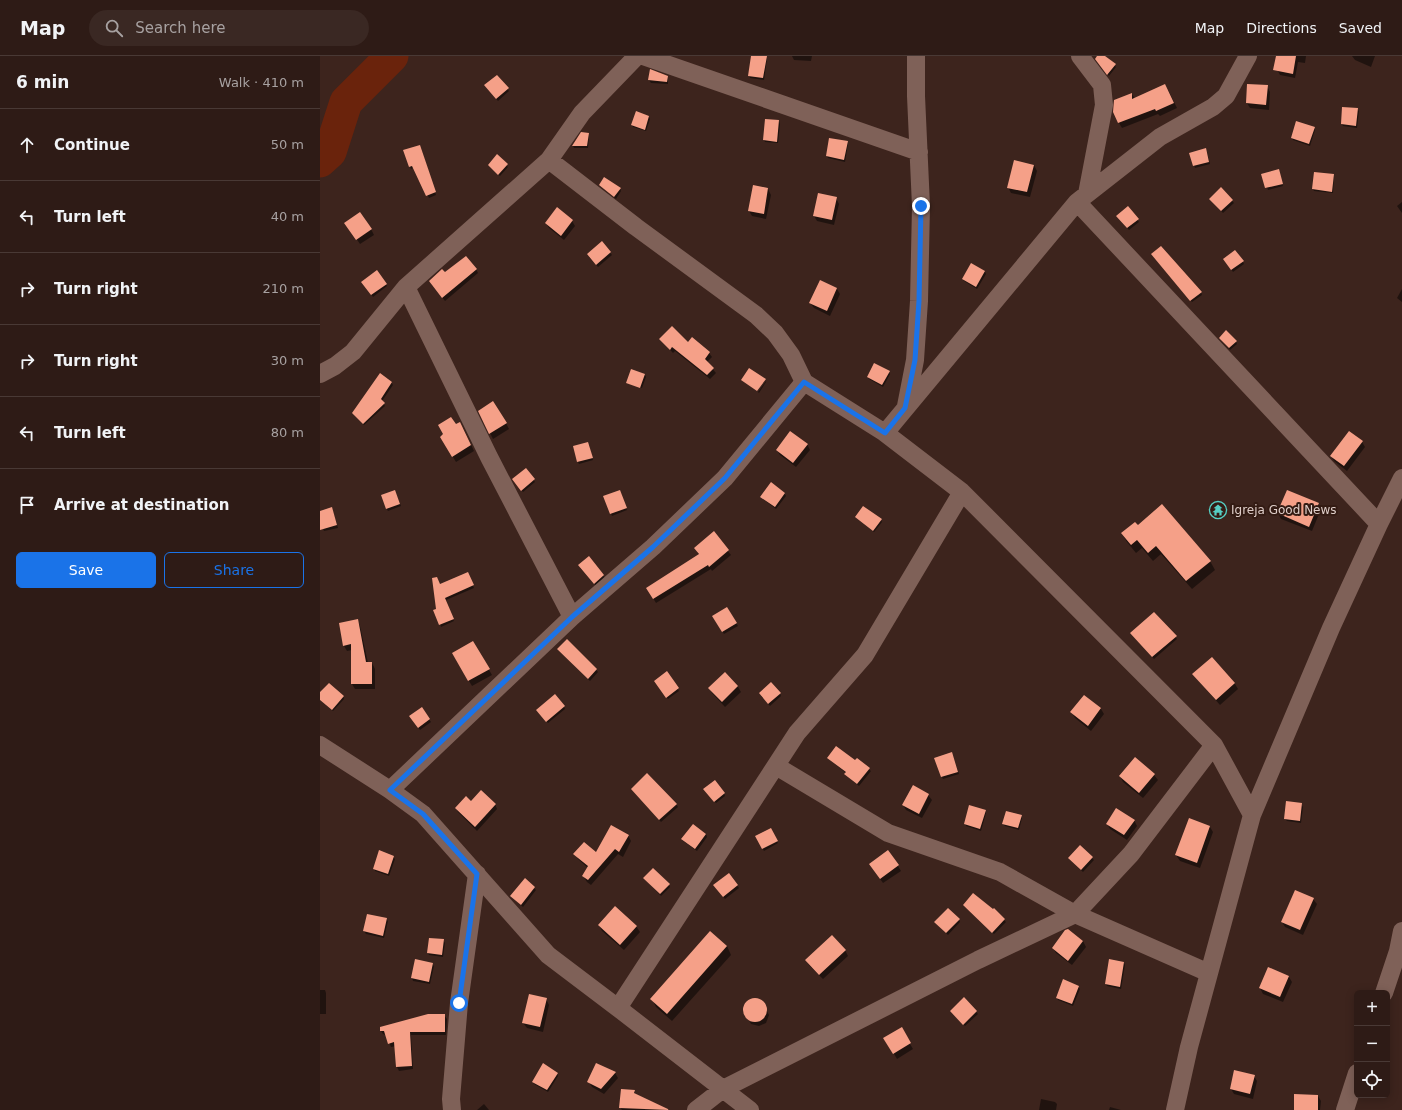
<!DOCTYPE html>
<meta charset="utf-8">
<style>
body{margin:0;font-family:"DejaVu Sans",sans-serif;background:#3a2823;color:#f1f3f6}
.controls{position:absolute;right:12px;bottom:12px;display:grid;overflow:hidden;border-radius:6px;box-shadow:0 2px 10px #0003}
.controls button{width:36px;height:36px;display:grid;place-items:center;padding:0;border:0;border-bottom:1px solid #493935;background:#2e1b16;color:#f1f3f6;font:20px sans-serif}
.stop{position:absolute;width:12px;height:12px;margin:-9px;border:3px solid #1a73e8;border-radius:50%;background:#fff}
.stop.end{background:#1a73e8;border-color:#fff;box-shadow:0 1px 4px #0008}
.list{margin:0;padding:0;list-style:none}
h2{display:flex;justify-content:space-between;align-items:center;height:52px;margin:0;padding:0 16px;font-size:17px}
h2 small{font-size:13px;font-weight:400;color:#a7a1a1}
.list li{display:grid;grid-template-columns:26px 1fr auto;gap:12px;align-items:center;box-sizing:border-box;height:72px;padding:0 16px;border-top:1px solid #493935}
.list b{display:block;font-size:15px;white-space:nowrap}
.list em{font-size:13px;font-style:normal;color:#a7a1a1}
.actions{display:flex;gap:8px;padding:12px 16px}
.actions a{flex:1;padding:9px 0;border:1px solid #1a73e8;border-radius:6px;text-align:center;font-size:14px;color:#1a73e8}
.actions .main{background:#1a73e8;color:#fff}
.icon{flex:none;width:22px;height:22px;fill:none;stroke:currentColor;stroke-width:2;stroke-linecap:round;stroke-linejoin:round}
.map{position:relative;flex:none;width:1082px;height:1054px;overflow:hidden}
header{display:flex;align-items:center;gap:24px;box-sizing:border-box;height:56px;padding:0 20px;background:#2e1b16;border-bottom:1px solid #493935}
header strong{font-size:19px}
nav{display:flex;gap:22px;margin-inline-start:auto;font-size:14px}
.search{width:280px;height:36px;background:#3a2823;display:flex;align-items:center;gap:10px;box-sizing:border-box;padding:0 14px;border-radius:22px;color:#a7a1a1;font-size:15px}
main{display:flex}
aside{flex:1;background:#2e1b16}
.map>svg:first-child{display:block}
.shadow{fill:#0007}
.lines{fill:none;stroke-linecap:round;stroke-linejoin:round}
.river{stroke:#6a230c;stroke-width:33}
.building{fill:#f5a088}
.minor{stroke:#7f6158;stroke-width:18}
.route{stroke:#1a73e8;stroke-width:5}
.labels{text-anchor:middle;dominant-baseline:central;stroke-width:4;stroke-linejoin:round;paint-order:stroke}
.poi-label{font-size:12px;fill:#dfcec9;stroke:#331b13;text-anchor:start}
</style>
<header>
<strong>Map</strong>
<div class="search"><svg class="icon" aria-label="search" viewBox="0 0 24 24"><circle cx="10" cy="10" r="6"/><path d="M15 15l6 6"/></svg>Search here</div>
<nav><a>Map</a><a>Directions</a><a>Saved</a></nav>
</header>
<main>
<aside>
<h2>6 min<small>Walk · 410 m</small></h2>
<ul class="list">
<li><svg class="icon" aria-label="ahead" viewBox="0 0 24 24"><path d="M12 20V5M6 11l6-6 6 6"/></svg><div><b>Continue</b></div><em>50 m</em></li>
<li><svg class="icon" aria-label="left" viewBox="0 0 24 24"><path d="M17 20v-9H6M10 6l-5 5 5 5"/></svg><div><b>Turn left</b></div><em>40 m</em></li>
<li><svg class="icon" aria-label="right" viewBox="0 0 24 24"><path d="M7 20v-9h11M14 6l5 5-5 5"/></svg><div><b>Turn right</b></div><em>210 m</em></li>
<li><svg class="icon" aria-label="right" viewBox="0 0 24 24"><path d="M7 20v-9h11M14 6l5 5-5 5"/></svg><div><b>Turn right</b></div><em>30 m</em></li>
<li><svg class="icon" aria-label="left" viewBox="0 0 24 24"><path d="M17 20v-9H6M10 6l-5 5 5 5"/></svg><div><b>Turn left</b></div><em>80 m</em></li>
<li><svg class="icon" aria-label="arrive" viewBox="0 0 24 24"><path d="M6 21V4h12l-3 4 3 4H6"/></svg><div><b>Arrive at destination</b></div></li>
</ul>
<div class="actions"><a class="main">Save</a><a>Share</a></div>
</aside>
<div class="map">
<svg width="1082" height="1054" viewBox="0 0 1082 1054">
<rect width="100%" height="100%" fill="#3d241d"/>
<!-- shadow -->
<path class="shadow" d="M432,0L446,1L447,3L444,24L430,22L429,19Z
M472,0H492L491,5L474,4Z
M778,0H784L796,11L789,20L778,5Z
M961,0H986L985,7L978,6L975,22L960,19L958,15Z
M1032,0H1055L1051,11L1035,4Z
M330,15L347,21L348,23V28L331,27L329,24Z
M177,20L189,35L178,45L167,32Z
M947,30L950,36L949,54L930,52L927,47Z
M848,34L857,52L840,60L838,58L802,72L799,67L812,38L815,43Z
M1037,53L1039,55L1037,72L1023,70L1022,68Z
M329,61L330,63L326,75L313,71L312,69Z
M459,65L460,68L458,87L445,86L444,84Z
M994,72L995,74L990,90L973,84L972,82Z
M268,78L269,80L268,92H254L253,90Z
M527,86L528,88L525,106L508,102L507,100Z
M101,92L116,139L109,142L94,111L91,113L90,110Z
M887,96L890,108L875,112L870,97Z
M177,100L188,111L180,120L170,111Z
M714,109L717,115L710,141L691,137L688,131Z
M959,117L963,130L948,134L943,119Z
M1013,119L1014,121L1013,137L994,135L993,133Z
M280,129L300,132L301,135L296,143Z
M434,131L448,133L451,139L446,163L432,160L429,155Z
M901,133L914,147L903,157L892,145Z
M516,142L519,148L514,169L497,165L494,160Z
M1082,146V157L1077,150Z
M808,152L819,166L809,174L799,162Z
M237,153L252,165L255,170L244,184L229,172L226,167Z
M29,172L51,173L54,179L40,188Z
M282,187L292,199L278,211L269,201Z
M834,201L881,236L882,239L872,246Z
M906,206H923L924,208L913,216Z
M652,208L665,216L666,218L657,233L644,225L643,223Z
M156,213L158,217L125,245L112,229L125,218Z
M44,228H66L67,230L53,241Z
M517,233L520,238L510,260L494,252L490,247Z
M1082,233V246L1077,242Z
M340,283L368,288L389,297L392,301L387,306L396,317L390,323L355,295L353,297Z
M901,284L916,286L917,288L910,294Z
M312,314L325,319L326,321L322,332L307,327Z
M569,316L570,318L563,331L549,323L548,321Z
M446,325V326L439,337L438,336Z
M71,326L73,329L62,345L65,350L44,369L34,359Z
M159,355L186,367L189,373L173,383Z
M136,370L143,372L154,395L136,406L121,381Z
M1042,386L1045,391L1027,415L1014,405L1011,400Z
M487,388L490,394L476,411L460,399L457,394Z
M269,389L273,404L259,408L258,406Z
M206,414L215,426L203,436L195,426Z
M301,437L307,454L292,460L284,441Z
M464,437L466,440L456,453L443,443L442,441Z
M76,438L81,450L68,455L66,452Z
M998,447L1001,453L992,475L961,463L958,457Z
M12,452L18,472L4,475L0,464V456Z
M536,461L561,464L562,466L554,476Z
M818,471L890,505L895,514L872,533L841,498L833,505L822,492L816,497L807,486L802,478Z
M394,477L411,499L392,515L391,513L336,547L327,532L379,499L375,492Z
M268,502L285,522L276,530L260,512Z
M149,520L154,532L126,544L134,565L121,571L117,553L120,530Z
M407,552L418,570L404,578L393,560Z
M834,557L857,583L834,603L813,579Z
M37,564L40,570L48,607H52L55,613V633H35L32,628V594L27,595L24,590Z
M247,584L278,616L270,625L240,595Z
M153,586L172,619L152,630L133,598Z
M892,602L915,628L918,633L900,649L877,623L874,618Z
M347,616L359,635L348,643L335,625Z
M405,617L418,631L421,636L405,651L392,637L389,632Z
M460,637L461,640L450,650L441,640Z
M0,638L23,640L24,643L13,655L0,644Z
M765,641L781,653L784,658L771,675L755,662L752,657Z
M244,651L245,653L228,667L219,656Z
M101,652L111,666L100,674L90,660Z
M633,700L639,718L623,723L622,721Z
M815,703L834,719L838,724L823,742L803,726L800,720Z
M510,704L536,705L537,704L551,715L539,730L527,720L525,718L526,717Z
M593,731L608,739L612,744L602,762L586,754L583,749Z
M314,735L356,748L358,751L341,766Z
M386,736L404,737L405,740L396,747Z
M151,746L175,748L177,753L157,775L138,756L136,752Z
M981,748L983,751L981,767L967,765L965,763Z
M665,755L666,757L661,775L646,770L645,767Z
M701,760L702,762L699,774L685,770L683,768Z
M814,764L817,770L807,784L790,773L787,768Z
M890,771L893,776L880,812L860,805L856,799Z
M450,773L458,787L444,795L436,781Z
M386,778L387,781L377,795L362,784Z
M308,779L311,785L303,801L298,798L271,829L267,826L263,820L268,812L258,803L255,798L276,797Z
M760,790L774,804L763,816L749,803Z
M73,801L75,803L69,820L55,815L54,812Z
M550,809L578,810L581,815L563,827Z
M408,818L419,832L405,843L396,831Z
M325,823L349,829L350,831L341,840Z
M205,824L216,834L203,851L191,840Z
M993,843L997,848L983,879L965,871L962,866Z
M644,849L674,854L686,866L674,878Z
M66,863L68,865L64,882L46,878L44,875Z
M639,864L640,866L628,879L617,868Z
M279,869L316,870L320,876L304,894L282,875Z
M748,874L763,885L766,891L752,909L736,897L733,892Z
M123,884L125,887L123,901L109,899L108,897Z
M407,890L411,899L352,965L336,951L332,943Z
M525,894L528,900L503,923L489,909L486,904Z
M96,904L112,908L114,910L110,928L93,925L92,922Z
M804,907L805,909L801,933L787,930L786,928Z
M949,913L969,921L972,926L963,946L943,938L940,932Z
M758,931L760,933L753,950L738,944L737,942Z
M0,934H5L6,937V958H0Z
M226,943L229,949L223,976L207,972L203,967Z
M434,943L442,946L449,959L446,967L439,970L431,968L424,955L427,947Z
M644,943L658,958L645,970L631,955Z
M124,959L127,963L126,979H91L93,1013L79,1015L77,1011L76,990L71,991L66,979L63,978L61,975Z
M581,973L593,993L577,1003L565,982Z
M237,1017L238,1020L228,1036L214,1028L213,1026Z
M295,1017L298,1022L284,1038L272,1031L269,1026Z
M934,1020L937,1025L933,1043L914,1038L911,1033Z
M314,1035L315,1038L349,1054H302L300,1051Z
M998,1040L1001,1045L1000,1054H975Z
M721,1043L735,1046L737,1048L736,1054H719Z
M164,1048L169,1054H157Z
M790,1051L801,1054H789Z"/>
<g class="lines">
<!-- river -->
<path class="river" d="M0,105L10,96L26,46L72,0"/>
</g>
<!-- building -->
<path class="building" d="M431,0H447L443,22L428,20Z
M777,0H785L796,8L787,19L775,3Z
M956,0H976L973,18L953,14Z
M330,13L348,20L347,26L328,24Z
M177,19L189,32L176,43L164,29Z
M845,28L854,47L836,55L835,53L798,67L793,56L794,44L812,37V43Z
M927,28L948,29L946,49L926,47Z
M1022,51L1038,52L1036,70L1021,68Z
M316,55L329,60L325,74L311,69Z
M445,63L459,64L457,86L443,84Z
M976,65L995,71L989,88L971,82Z
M261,76L269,77L267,90H252Z
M509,82L528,85L524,104L506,100Z
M100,89L116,136L106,140L92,110L89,111L83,94Z
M886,92L889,106L873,110L869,97Z
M177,98L188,108L178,119L168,109Z
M694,104L714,109L707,136L687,132Z
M959,113L963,128L945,132L941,118Z
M994,116L1014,118L1012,136L992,133Z
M284,121L301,132L294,141L279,129Z
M433,129L448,132L444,158L428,155Z
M901,131L913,144L901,155L889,143Z
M498,137L517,141L512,164L493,160Z
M808,150L819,163L807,172L796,160Z
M237,151L253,164L241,180L225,167Z
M40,156L52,173L36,184L24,167Z
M282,185L291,196L276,209L267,198Z
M841,190L882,236L870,245L831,198Z
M915,194L924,205L911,214L903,203Z
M146,200L157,213L122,242L109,225L122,213L125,216Z
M651,207L665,215L656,231L642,223Z
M57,214L67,228L51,239L41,226Z
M500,224L517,232L507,255L489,247Z
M352,270L368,286L372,281L390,296L385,303L394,312L387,319L352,291L350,294L339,283Z
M906,274L917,285L909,292L899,282Z
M554,307L570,315L562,329L547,321Z
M429,312L446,323L437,335L421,324Z
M311,313L325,318L320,332L306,327Z
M60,317L72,326L61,343L65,347L43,368L32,357Z
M173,345L187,367L169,378L158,355Z
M131,361L136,368L140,366L151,389L132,401L120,381L123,378L118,369Z
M470,375L488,388L473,407L456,394Z
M1029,375L1043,385L1024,410L1010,400Z
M268,386L273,402L257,406L253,390Z
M206,412L215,423L201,435L192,423Z
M451,426L465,437L455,451L440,441Z
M75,434L80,448L66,453L61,439Z
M300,434L307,452L290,458L283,440Z
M967,434L999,447L989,471L957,457Z
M842,448L891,505L866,525L836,490L828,497L817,484L811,489L801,477L815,466L818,469Z
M543,450L562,463L553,475L535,461Z
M12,451L17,469L0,474V455Z
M394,475L409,494L389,511L388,509L333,543L326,532L379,498L374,492Z
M269,500L284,519L274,528L258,509Z
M148,516L154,529L125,542L134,563L119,569L113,554L116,553L112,522L117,521L120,528Z
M407,551L417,567L402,576L392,560Z
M834,556L857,580L832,601L810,577Z
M38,563L46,606H52V628H31V588L23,590L19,567Z
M247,583L277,613L268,623L237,593Z
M153,585L170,613L148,625L132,597Z
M892,601L915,627L896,644L872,618Z
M347,615L359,632L346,642L334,625Z
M405,616L418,630L402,646L388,632Z
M451,626L461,637L448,648L439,637Z
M9,627L24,640L12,654L0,644V636Z
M235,638L245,650L226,666L216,654Z
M764,639L781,652L768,670L750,656Z
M102,651L110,663L98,672L89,660Z
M516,690L535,704L537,702L550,712L537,728L524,718L526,716L507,702Z
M632,696L638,716L621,721L614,702Z
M815,701L835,718L819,737L799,720Z
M327,717L357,748L339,764L311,733Z
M395,724L405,737L394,746L383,733Z
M593,729L609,738L599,758L582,749Z
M161,734L176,748L155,771L135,752L146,740L151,745Z
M966,745L982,747L980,765L964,763Z
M649,749L666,754L660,773L644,768Z
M796,752L815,764L804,779L786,768Z
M686,755L702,759L698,772L682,768Z
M869,762L890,770L877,807L855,799Z
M373,768L386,778L375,793L361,783Z
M291,769L309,779L299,796L295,793L268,824L262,820L268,810L253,798L264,786L276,796Z
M451,772L458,785L442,793L435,780Z
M760,789L773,801L761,814L748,802Z
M59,794L74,800L68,818L53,813Z
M568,794L579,809L560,823L549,808Z
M333,812L350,828L340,838L323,822Z
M409,817L418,829L403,841L393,829Z
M205,822L215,831L201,849L190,840Z
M975,834L994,842L980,874L961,866Z
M653,837L673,853L674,852L685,863L672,877L643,849Z
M295,850L317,870L300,889L278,869Z
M628,852L640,863L626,877L614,866Z
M47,858L67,862L63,880L43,875Z
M748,873L763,885L748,905L732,892L745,874Z
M390,875L407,890L347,958L330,943Z
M512,879L526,894L499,919L485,904Z
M109,882L124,883L122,899L107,897Z
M95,903L113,907L109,926L91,922Z
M789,903L804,906L800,931L785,928Z
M948,911L969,920L960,941L939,932Z
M743,923L759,930L752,948L736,942Z
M209,938L227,942L220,971L202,967Z
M644,941L657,955L643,969L630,955Z
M423 954a12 12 0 1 1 24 0a12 12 0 1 1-24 0Z
M108,958H125V976H90L92,1010L76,1011L74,986L68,988L64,975H60V971Z
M582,971L591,987L573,998L563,982Z
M223,1007L238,1017L227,1034L212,1026Z
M276,1007L296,1016L281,1033L267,1026Z
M914,1014L935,1019L930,1038L910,1033Z
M301,1033L315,1034L314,1037L350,1054L299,1052Z
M974,1038L998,1039V1054H974Z"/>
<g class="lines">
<!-- minor -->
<path class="minor" d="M323,0L599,96
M760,0L782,29L784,49L767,138
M928,0L906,40L893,51L840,81L757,146L565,377L642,436L894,689L932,759
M229,104L316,171L436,259L455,277L471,299L484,326L565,377
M757,146L1059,468
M86,231L169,401L252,561
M0,318L15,310L33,296L86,231L229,104L262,57L317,0
M586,350L595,304L599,245L601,150L596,40V0
M0,689L70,734L103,758L228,899L298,952L430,1054
M456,710L568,777L680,816L755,858L889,917
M70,734L252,561L333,491L405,422L484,326
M1064,937L1078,895L1082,875
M298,952L477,677L545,599L642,436
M132,1054L131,1043L139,947L157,818
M376,1054L403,1033L658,904L755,858L811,798L894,689
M855,1054L869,991L932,759L1011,572L1059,468L1082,422
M1025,1054L1037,1017"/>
</g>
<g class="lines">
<!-- route -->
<path class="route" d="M139,947L157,818L103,758L70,734L252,561L333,491L405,422L484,326L565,377L585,352L595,304L599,245L601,150"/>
</g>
<!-- icons -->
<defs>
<g id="temple-ring" transform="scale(0.9)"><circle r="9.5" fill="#331b13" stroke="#56cec3" stroke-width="1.5"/><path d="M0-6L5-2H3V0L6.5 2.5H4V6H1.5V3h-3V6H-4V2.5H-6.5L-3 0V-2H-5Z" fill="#56cec3"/></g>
</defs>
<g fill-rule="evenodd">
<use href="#temple-ring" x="898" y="454"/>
</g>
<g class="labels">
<!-- poi labels -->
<g class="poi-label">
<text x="911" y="454">Igreja Good News</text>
</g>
</g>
</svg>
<div class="controls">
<button>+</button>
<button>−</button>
<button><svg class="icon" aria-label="locate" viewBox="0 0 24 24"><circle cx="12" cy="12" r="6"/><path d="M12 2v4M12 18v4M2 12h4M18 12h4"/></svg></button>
</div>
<div class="stop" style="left:139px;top:947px"></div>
<div class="stop end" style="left:601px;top:150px"></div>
</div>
</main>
